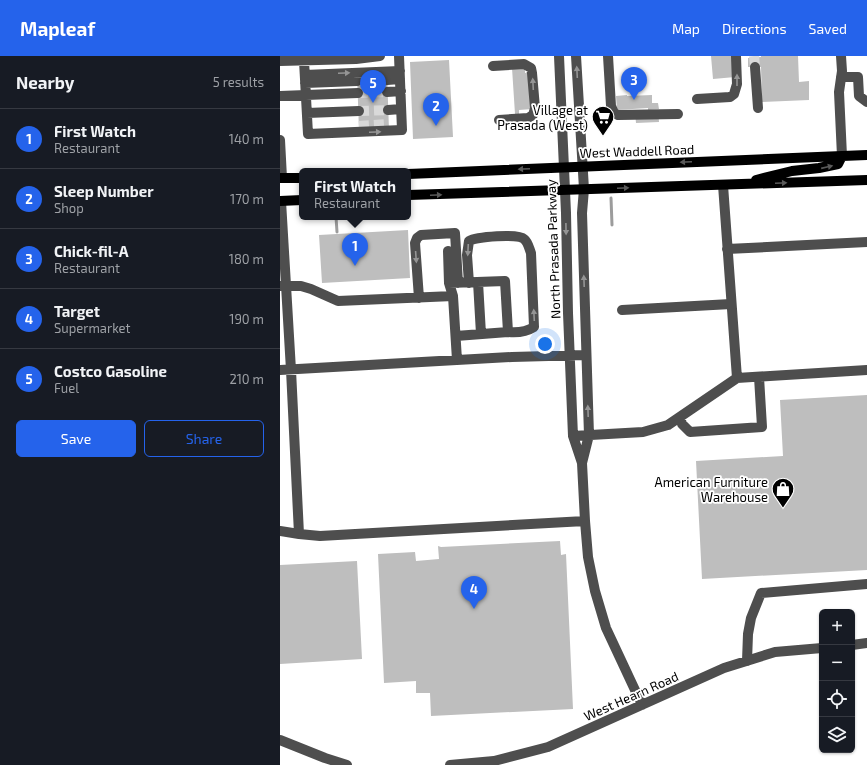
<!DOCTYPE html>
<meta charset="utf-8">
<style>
body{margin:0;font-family:"Exo 2",sans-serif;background:#242831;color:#f1f3f6}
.controls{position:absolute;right:12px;bottom:12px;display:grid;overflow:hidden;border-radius:6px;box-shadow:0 1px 3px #0004}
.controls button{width:36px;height:36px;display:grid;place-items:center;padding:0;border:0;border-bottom:1px solid #363941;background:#171b24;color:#f1f3f6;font:20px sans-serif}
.you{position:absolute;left:265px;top:288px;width:14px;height:14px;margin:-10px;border:3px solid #fff;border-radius:50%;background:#1a73e8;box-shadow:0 0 0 6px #1a73e833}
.badge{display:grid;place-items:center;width:26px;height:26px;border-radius:50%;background:#2563eb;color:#fff;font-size:13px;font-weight:700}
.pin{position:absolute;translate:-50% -33px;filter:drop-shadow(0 1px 2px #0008)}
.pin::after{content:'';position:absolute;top:21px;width:14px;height:12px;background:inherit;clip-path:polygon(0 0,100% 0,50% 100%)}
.popup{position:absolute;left:19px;top:112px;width:112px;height:52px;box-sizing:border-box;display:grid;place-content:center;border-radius:6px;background:#171b24;filter:drop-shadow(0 1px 3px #0005);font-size:13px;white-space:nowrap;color:#9ea1a6}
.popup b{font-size:15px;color:#f1f3f6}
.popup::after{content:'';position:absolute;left:50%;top:100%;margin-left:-8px;border:8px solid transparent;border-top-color:#171b24}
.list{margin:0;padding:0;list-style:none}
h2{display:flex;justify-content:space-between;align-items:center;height:52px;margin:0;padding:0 16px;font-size:17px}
h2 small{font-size:13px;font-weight:400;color:#9ea1a6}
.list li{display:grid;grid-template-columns:26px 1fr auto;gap:12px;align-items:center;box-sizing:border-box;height:60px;padding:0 16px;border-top:1px solid #363941}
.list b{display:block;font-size:15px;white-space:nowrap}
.list p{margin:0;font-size:13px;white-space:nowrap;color:#9ea1a6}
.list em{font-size:13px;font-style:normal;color:#9ea1a6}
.actions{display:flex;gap:8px;padding:12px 16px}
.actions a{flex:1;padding:9px 0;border:1px solid #2563eb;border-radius:6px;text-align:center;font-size:14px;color:#2563eb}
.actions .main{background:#2563eb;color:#fff}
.icon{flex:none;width:22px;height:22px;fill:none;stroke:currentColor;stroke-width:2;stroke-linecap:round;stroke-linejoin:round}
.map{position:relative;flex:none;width:587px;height:709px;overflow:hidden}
header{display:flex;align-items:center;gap:24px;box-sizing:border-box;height:56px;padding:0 20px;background:#2563eb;color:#fff}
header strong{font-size:19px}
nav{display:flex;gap:22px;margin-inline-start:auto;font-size:14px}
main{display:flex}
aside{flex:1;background:#171b24}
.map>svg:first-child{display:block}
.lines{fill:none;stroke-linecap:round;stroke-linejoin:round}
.stream{stroke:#9c9c9c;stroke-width:3}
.building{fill:#bebebe}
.minor-tunnel{stroke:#d9d9d9;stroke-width:10;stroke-dasharray:10 5;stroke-linecap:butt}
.minor{stroke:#4e4e4e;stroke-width:10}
.major{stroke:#000;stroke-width:10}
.oneway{fill:#959595}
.oneway2{fill:#595959}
.labels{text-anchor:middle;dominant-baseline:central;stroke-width:3.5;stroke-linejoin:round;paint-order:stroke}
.poi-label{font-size:13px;fill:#000;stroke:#fff;text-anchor:end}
.street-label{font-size:13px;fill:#000;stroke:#fff}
</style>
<header>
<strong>Mapleaf</strong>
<nav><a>Map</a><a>Directions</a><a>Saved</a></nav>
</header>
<main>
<aside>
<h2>Nearby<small>5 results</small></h2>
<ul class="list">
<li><span class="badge">1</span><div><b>First Watch</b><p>Restaurant</p></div><em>140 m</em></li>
<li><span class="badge">2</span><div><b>Sleep Number</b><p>Shop</p></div><em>170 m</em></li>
<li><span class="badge">3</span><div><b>Chick-fil-A</b><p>Restaurant</p></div><em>180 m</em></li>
<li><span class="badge">4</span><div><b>Target</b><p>Supermarket</p></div><em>190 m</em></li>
<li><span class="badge">5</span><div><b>Costco Gasoline</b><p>Fuel</p></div><em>210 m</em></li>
</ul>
<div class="actions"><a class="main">Save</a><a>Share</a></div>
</aside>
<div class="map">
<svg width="587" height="709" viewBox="0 0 587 709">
<rect width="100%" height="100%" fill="#fff"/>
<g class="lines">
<!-- stream -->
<path class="stream" d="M331,142L332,169
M56,161L57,176"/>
</g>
<!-- building -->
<path class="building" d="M431,0H453L455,21L433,23Z
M481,0H518L519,26L529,25V44L482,46L481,11H468V2L481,1Z
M169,4L173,81L133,83L130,6Z
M232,12H245V17L250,16L252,53L239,54V58H235Z
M107,17L109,74L79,75L77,18Z
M347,39V40L372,39V47H378L379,53L368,54V52L337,54L336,40Z
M378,54L379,66L356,67L355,56Z
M128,174L130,222L42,227L39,179Z
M587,339V514L422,523L416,405L503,400L500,344Z
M280,485L281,499L286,498L293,653L151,660L150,637H136V625L104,627L98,498L135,496L136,505L159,503L158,490L161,491Z
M77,505L82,603L0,608V509Z"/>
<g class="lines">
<!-- minor-tunnel -->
<path class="minor-tunnel" d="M474,0L475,11
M77,25L107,24
M78,37L107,36
M79,55L108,54
M79,70L109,68"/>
<!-- minor -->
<path class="minor" d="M279,0L286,157L288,257L293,380L302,407L305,465L308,501L315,535L326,572L362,649
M296,0L304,133L302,157L309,379L302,407
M328,0L331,50L334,57L338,59L398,58
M561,0L562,15L559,36L562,100
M0,5L76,3L100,0
M24,5L28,78L122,74L119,0
M213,10L244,8L251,12L252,17L255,52L253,59L248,62L219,64
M475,11L478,52
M25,19L120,15
M561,21H578L579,40L587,46
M107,24L120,23
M25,27L77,25
M107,36L121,35
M0,40L78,37
M417,43L450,41L454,38L457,28L456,0
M108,54L121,53
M27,57L79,55
M0,84L2,122
M443,129L457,322L587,314
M447,193L587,186
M168,195L169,227
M198,226L201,278
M189,227L187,199L189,185C196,181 238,177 244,183C248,186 249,192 251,197L254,271C246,276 238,277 228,276
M0,230H21L31,233L58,245L173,240L177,304
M173,240L169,227L225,225L228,276L176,280
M139,242L135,187L137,182L141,179L175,177L178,227
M342,254L451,248
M0,314L232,301L305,299
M400,361L402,368L410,376L482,371L479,321
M293,380L363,376L388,369L457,322
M0,475L19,478L11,314L1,145
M19,478L40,480L305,465
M572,589L587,587
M467,605L468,578L471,562L481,537L587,528
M0,684L45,702L67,709
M170,709L214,705L268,691L444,612L495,596L542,592"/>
<!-- major -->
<path class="major" d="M128,118L587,99
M0,122H22
M476,124L512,115L539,112L558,108L562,100
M128,139L587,124
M0,145L22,144"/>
</g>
<!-- one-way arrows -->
<defs><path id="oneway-solid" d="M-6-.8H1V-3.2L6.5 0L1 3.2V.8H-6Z"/></defs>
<g class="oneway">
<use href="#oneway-solid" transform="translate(297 16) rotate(-93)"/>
<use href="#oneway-solid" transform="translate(64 17) rotate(-2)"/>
<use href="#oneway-solid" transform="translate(457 24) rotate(-90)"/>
<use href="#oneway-solid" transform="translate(253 28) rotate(-93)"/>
<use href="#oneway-solid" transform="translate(95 76) rotate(-2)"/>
<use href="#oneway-solid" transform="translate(286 173) rotate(89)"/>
<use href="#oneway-solid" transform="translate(188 194) rotate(93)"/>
<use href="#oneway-solid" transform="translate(136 201) rotate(86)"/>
<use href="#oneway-solid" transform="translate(304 225) rotate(-92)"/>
<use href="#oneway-solid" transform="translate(254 259) rotate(-93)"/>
<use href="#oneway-solid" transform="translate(308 355) rotate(-92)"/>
</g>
<g class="oneway2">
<use href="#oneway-solid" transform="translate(406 106) rotate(177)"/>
<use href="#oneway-solid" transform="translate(547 111) rotate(-13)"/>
<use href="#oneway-solid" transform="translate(244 113) rotate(177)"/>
<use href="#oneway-solid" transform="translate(501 127) rotate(-2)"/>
<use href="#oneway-solid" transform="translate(343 132) rotate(-2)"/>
<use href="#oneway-solid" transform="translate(156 139) rotate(-2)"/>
</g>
<!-- icons -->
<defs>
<g id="supermarket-pin" transform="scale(1.15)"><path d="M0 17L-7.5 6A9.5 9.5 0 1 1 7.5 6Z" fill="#000" stroke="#fff"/><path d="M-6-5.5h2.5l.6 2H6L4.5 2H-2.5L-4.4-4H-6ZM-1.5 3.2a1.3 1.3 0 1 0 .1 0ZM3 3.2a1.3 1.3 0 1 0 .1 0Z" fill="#fff"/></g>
<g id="shop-pin" transform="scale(1.15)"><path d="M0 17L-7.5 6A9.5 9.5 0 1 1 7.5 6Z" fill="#000" stroke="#fff"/><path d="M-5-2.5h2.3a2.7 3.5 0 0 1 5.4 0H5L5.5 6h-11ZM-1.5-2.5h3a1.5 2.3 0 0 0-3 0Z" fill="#fff"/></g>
</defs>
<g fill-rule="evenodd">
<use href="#supermarket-pin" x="323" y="61"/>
<use href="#shop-pin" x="503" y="433"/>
</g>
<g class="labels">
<!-- poi labels -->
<g class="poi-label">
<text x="308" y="54">Village at<tspan x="308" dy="15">Prasada (West)</tspan></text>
<text x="488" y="426">American Furniture<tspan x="488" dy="15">Warehouse</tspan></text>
</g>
<!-- street labels -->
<g class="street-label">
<text transform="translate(357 95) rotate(-2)">West Waddell Road</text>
<text transform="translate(273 193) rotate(-92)">North Prasada Parkway</text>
<text transform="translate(351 640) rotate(-24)">West Hearn Road</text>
</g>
</g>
</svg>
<div class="controls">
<button>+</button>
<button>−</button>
<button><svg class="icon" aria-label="locate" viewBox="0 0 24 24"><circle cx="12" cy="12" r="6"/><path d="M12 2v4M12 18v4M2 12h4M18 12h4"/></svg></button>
<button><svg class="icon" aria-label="layers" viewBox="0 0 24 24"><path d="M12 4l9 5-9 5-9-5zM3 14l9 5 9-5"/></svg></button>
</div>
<div class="you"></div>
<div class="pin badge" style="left:75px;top:210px">1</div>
<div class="popup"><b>First Watch</b>Restaurant</div>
<div class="pin badge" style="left:156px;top:70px">2</div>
<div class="pin badge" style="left:354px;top:44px">3</div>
<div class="pin badge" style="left:194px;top:553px">4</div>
<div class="pin badge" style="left:93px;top:47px">5</div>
</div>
</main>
